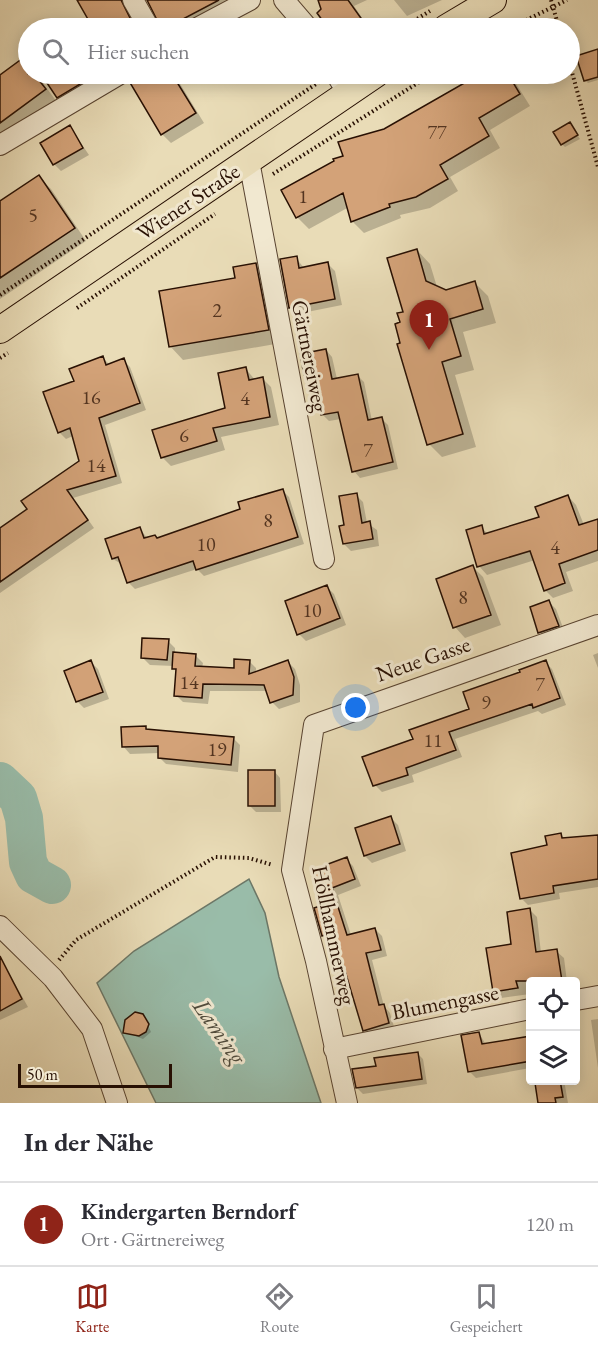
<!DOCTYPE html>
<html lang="de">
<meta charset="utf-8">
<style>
body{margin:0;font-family:"EB Garamond",serif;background:#f7f7f7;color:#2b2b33}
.controls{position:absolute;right:18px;bottom:18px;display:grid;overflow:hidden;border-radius:6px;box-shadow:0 3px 15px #0003}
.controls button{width:54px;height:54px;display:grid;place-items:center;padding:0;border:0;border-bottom:2px solid #e1e1e2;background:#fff;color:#2b2b33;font:30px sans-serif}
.scale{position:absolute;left:18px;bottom:15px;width:154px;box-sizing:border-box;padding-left:6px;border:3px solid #281003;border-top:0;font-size:16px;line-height:21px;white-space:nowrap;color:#281003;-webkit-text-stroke:4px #f1e8d0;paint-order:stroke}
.you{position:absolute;left:356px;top:708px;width:21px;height:21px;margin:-15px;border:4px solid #fff;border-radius:50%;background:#1a73e8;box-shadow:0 0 0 9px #1a73e833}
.badge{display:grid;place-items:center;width:39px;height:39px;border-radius:50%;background:#8f2418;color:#fff;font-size:20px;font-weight:700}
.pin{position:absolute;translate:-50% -50px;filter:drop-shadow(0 2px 3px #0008)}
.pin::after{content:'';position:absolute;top:32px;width:21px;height:18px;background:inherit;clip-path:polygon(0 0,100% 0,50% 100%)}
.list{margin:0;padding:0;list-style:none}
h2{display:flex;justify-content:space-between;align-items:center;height:78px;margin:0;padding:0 24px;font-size:26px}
h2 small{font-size:20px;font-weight:400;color:#7c7c81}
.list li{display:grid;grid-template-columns:39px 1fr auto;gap:18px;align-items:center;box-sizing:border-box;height:84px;padding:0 24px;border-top:2px solid #e1e1e2}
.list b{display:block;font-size:22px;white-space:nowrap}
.list p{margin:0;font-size:20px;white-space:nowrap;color:#7c7c81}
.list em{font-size:20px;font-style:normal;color:#7c7c81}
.icon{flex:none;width:33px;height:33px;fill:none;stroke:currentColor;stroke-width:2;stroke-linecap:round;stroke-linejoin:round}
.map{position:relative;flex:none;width:598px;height:1103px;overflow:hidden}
.search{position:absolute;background:#fff;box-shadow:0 3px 15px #0003;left:18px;right:18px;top:18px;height:66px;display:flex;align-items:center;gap:15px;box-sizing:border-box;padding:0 21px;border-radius:33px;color:#7c7c81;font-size:22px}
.sheet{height:162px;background:#fff}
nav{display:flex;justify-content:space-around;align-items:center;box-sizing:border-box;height:84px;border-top:2px solid #e1e1e2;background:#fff;font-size:16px;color:#7c7c81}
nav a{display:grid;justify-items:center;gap:3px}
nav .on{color:#8f2418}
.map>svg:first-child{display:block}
.water{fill:#99bca9;stroke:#6c7767;stroke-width:1.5}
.shadow{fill:#0003}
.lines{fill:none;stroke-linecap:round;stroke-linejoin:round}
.river{stroke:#99bca9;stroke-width:38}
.building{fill:#d3a278;stroke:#281003;stroke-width:1.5}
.minor-casing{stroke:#584330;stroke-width:22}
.major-casing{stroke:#281003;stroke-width:28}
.path{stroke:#281003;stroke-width:4;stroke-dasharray:1.5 3;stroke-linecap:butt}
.minor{stroke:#f1e8d0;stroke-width:20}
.major{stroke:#e9dcb7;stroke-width:26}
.labels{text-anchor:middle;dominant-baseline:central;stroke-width:6;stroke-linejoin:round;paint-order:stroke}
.number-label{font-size:20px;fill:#533420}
.street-label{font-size:22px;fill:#281003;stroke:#f1e8d0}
.water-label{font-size:24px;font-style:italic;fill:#504c3d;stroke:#f1e8d0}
</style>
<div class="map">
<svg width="598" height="1103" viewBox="0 0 598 1103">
<rect width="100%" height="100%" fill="#e9dcb7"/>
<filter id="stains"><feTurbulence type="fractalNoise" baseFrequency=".00333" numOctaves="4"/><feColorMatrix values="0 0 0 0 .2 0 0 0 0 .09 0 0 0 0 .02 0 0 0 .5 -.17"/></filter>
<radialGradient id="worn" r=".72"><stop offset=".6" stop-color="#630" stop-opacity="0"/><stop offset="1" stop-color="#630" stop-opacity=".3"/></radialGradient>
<!-- water -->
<path class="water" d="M0,770C32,797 34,822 35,862L19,863C18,836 19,812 0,791Z
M249,879L265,913L279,977L321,1103H156L97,983L134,951Z"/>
<!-- shadow -->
<path class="shadow" d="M79,0H116L130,12L139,28H95Z
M148,0H249L197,28H161V22Z
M319,0H367L354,6L369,28H329L319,13L323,9Z
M394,0H442L407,16Z
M598,51V80L588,83L585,80Z
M23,60L28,65V74H36L57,102L0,138V77Z
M65,74H122L67,106L49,84Z
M133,74H174L204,123L171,143L162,134L131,81Z
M483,74H510L530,106L490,130L500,148L450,177L458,191L430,208L400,215L401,218L364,233L352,221L349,207L309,229L297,217L344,157L384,130Z
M570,124L580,139L565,147L562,144Z
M70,127L89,155L61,171L54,164Z
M39,177L51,189L86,241L0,299V202Z
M417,250L430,264L437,287L446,291L475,283L488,296L496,323L463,332L474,370L455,375L476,447L442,457L429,444L402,344V324Z
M296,258L304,268L328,264L335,271L342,305L297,314L290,307Z
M256,265L269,278L281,343L183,360L170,346L237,279Z
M326,350L332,357L337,379L357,375L364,382L372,421L381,418L388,425L398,469L360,478L354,471L341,419L329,421L323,415L315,381H312L305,375Z
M103,358L110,365L123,360L130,367L146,410L105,425L122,483L73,498L94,528L0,593V530L29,510L81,461L73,436L66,439L59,432L76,382Z
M246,369L255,380L262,378L271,387L279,425L221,437L225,450L171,466L162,457L227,409Z
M282,490L289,497L304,544L204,576L197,569L135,589L128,582L123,565L113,559L140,529L148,539H158L242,510Z
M356,495L363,502L367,523L377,530L379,546L351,551L344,544L346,527Z
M568,496L576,505L584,525L598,521V561L566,572L573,591L553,598L545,590L535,560L487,575L479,566L481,527L488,534L541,518Z
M473,567L483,577L501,625L465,638L455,627L437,580Z
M327,587L334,594L346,625L306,641L299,634Z
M549,602L556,609L565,633L547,639L540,632L531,608Z
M168,641L175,648V654L196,656L203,663L202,668L235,670L249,661L256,668V673L288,662L295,669L300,685V702L279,709L272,702L268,691H210L208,704L183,702L176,695L178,672L174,666L150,665L143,658Z
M598,653V668L593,655Z
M91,662L98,669L109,699L84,708L77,701Z
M545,662L552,669L566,705L542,714L538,711L455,739L462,757L412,775L414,782L382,792L375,785L415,740L471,709L522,673Z
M146,728L149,731L233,738L240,745L238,772L166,764L159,757V753L130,754L123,746Z
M274,771L280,778L281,812H256L250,806Z
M391,818L398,825L406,851L372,863L365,856Z
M560,834L565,839L598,836V887L559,893L560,899L528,905L522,899L549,847Z
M346,859L353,866L361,886L338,895L351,935L375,929L382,936L387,956L372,960L384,1006L390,1013L395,1030L371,1037L364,1030L347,972L340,964L334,941L330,942L323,935L324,906L314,871Z
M530,910L537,917L541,953L556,951L564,958L567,982H530V994L501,998L494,991Z
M0,957L28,1007L0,1020Z
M145,1018L151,1032L143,1039L125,1032Z
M598,1019V1068L591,1020Z
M479,1033L486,1045L530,1038V1068L476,1078L469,1071Z
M417,1053L423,1059L427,1084L363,1094L357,1088L378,1067Z
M536,1080H564L568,1103H539Z"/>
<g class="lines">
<!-- river -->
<path class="river" d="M0,781L18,798L24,818L28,862L34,875L52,885"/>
</g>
<!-- building -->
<path class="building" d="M77,0H121L135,28H93Z
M147,0H219L166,28H161Z
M318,0H348L368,28H328L317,13L321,9Z
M598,49V77L584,81L576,56Z
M23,58L28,65V74H34L46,89L0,123V75Z
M63,74H97L57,98L47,83Z
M132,74H172L196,113L161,135L129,81Z
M480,74H508L520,94L479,118L489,136L440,165L448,179L416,197L389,204L390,207L351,222L343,193L296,218L281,190L334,161L333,159L343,156L338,142L384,129Z
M570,122L578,135L561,145L553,132Z
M70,125L83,148L53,165L40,143Z
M39,175L75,228L0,278V201Z
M417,249L426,281L446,290L475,281L483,309L450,319L461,356L442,362L463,434L427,445L397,344L400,343L395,324L400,322L397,313L403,312L387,258Z
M297,256L299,268L328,262L335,299L289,308L280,259Z
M256,263L269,330L169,347L159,291L235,278L233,267Z
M326,349L332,379L358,374L368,420L382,417L393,462L352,472L338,412L321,415L313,374L304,375L300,354Z
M103,356L106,365L124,358L140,403L99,418L116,476L67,490L88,520L0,582V528L27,509L21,501L79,461L70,428L58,433L43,392L74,381L69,369Z
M246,367L249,380L263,377L270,417L213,428L217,441L161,458L152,430L225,408L218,373Z
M283,489L298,537L196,570L193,561L127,583L118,557L112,559L105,539L140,527L144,538L155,535L157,538L240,509L238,502Z
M357,493L362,523L370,521L373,539L343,544L339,526L344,525L339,496Z
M568,495L579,525L598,519V550L559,564L565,583L544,591L530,551L477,567L466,530L482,525L484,534L539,517L535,507Z
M473,565L491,615L453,628L436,579Z
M327,585L340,618L297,635L285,601Z
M549,600L559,626L538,633L530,607Z
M142,638L169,639L167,660L141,658Z
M173,652L196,654L195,666L234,668V659L250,660L249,674L288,660L294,677L293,695L270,703L264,685L203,684L202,698L174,696L176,669H172Z
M91,660L103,692L76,702L64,671Z
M546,660L560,698L533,708L532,704L449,732L456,750L406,768L408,775L373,786L362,757L413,739L409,730L469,709L463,692L520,672L519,670Z
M146,726V729L234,737L231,765L158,758V746L122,747L121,727Z
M248,770H275V806H248Z
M391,816L400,844L364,856L355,828Z
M561,833L562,838L598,835V879L553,886L554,893L520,899L511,853L547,845L545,836Z
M347,857L355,879L332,888L347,935L375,928L381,950L366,953L379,1005L384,1004L389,1023L363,1031L343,964L338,965L330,933L322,936L314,908L323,905L312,870Z
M530,908L536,952L557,949L562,981H516L518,988L493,992L486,948L511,944L507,912Z
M0,956L22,999L0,1011Z
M135,1012L143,1014L149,1024L146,1032L139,1036L123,1033L125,1020Z
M479,1032L482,1044L531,1036V1061L468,1072L461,1035Z
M418,1052L422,1079L356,1088L352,1069L376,1066L374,1058Z
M560,1080L563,1097L555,1098L556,1103H538L535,1083Z"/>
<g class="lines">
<!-- minor casing -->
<g class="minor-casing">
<path id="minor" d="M133,0L149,28
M284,0L308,28
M197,28L250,0
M336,74L347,92
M0,145L120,74
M249,161L324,559
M0,926L53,978L92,1029L117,1103
M576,1000L598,996
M334,1049L530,1009
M347,1103L316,961L292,870L314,725L598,625"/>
</g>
<!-- major casing -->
<g class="major-casing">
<path id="major" d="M446,28L493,0
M0,330L376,74"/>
</g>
<!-- path -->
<path class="path" d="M551,0L559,28
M402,28L430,11
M510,28L567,0
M570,65L598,167
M273,174L432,74
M0,295L319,82
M77,308L215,214
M0,358L8,353
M59,960L76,940L215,857L249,858L273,865"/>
<!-- minor -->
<use href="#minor" class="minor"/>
<!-- major -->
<use href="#major" class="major"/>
</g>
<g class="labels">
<!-- number labels -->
<g class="number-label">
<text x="437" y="132">77</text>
<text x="303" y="196">1</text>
<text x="33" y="215">5</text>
<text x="217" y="310">2</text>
<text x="91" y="397">16</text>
<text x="245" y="398">4</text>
<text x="184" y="435">6</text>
<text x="368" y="450">7</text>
<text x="96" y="465">14</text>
<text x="268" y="520">8</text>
<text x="206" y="544">10</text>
<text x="555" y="547">4</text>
<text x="463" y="597">8</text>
<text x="312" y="610">10</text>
<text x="189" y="682">14</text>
<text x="540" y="684">7</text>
<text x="486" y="702">9</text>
<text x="433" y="740">11</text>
<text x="217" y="749">19</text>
</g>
<!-- street labels -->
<g class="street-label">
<text transform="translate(188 202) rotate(-34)">Wiener Straße</text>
<text transform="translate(310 356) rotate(79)">Gärtnereiweg</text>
<text transform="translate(423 659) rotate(-19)">Neue Gasse</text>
<text transform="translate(334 935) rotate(78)">Höllhammerweg</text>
<text transform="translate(445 1002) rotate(-11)">Blumengasse</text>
</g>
<!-- water labels -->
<g class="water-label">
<text transform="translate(220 1031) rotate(55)">Laming</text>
</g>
</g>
<rect width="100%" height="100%" filter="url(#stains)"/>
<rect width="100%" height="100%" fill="url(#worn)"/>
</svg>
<div class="controls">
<button><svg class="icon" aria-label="locate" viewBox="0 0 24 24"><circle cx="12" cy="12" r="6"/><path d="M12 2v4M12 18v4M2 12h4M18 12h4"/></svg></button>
<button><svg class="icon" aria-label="layers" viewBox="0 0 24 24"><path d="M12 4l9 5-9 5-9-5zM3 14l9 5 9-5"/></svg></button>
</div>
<div class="scale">50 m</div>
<div class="you"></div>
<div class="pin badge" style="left:429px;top:350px">1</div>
<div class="search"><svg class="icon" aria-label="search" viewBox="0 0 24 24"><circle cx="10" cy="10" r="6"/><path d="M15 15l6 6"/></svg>Hier suchen</div>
</div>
<section class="sheet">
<h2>In der Nähe<small></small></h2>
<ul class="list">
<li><span class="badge">1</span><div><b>Kindergarten Berndorf</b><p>Ort · Gärtnereiweg</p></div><em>120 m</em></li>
</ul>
</section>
<nav>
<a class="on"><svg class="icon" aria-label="map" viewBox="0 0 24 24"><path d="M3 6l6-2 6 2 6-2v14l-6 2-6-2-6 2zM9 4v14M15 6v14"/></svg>Karte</a>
<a><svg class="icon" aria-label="directions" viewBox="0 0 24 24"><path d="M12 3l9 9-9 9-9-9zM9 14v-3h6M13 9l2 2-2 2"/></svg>Route</a>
<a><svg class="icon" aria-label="saved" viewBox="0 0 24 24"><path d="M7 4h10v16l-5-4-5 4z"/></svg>Gespeichert</a>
</nav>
